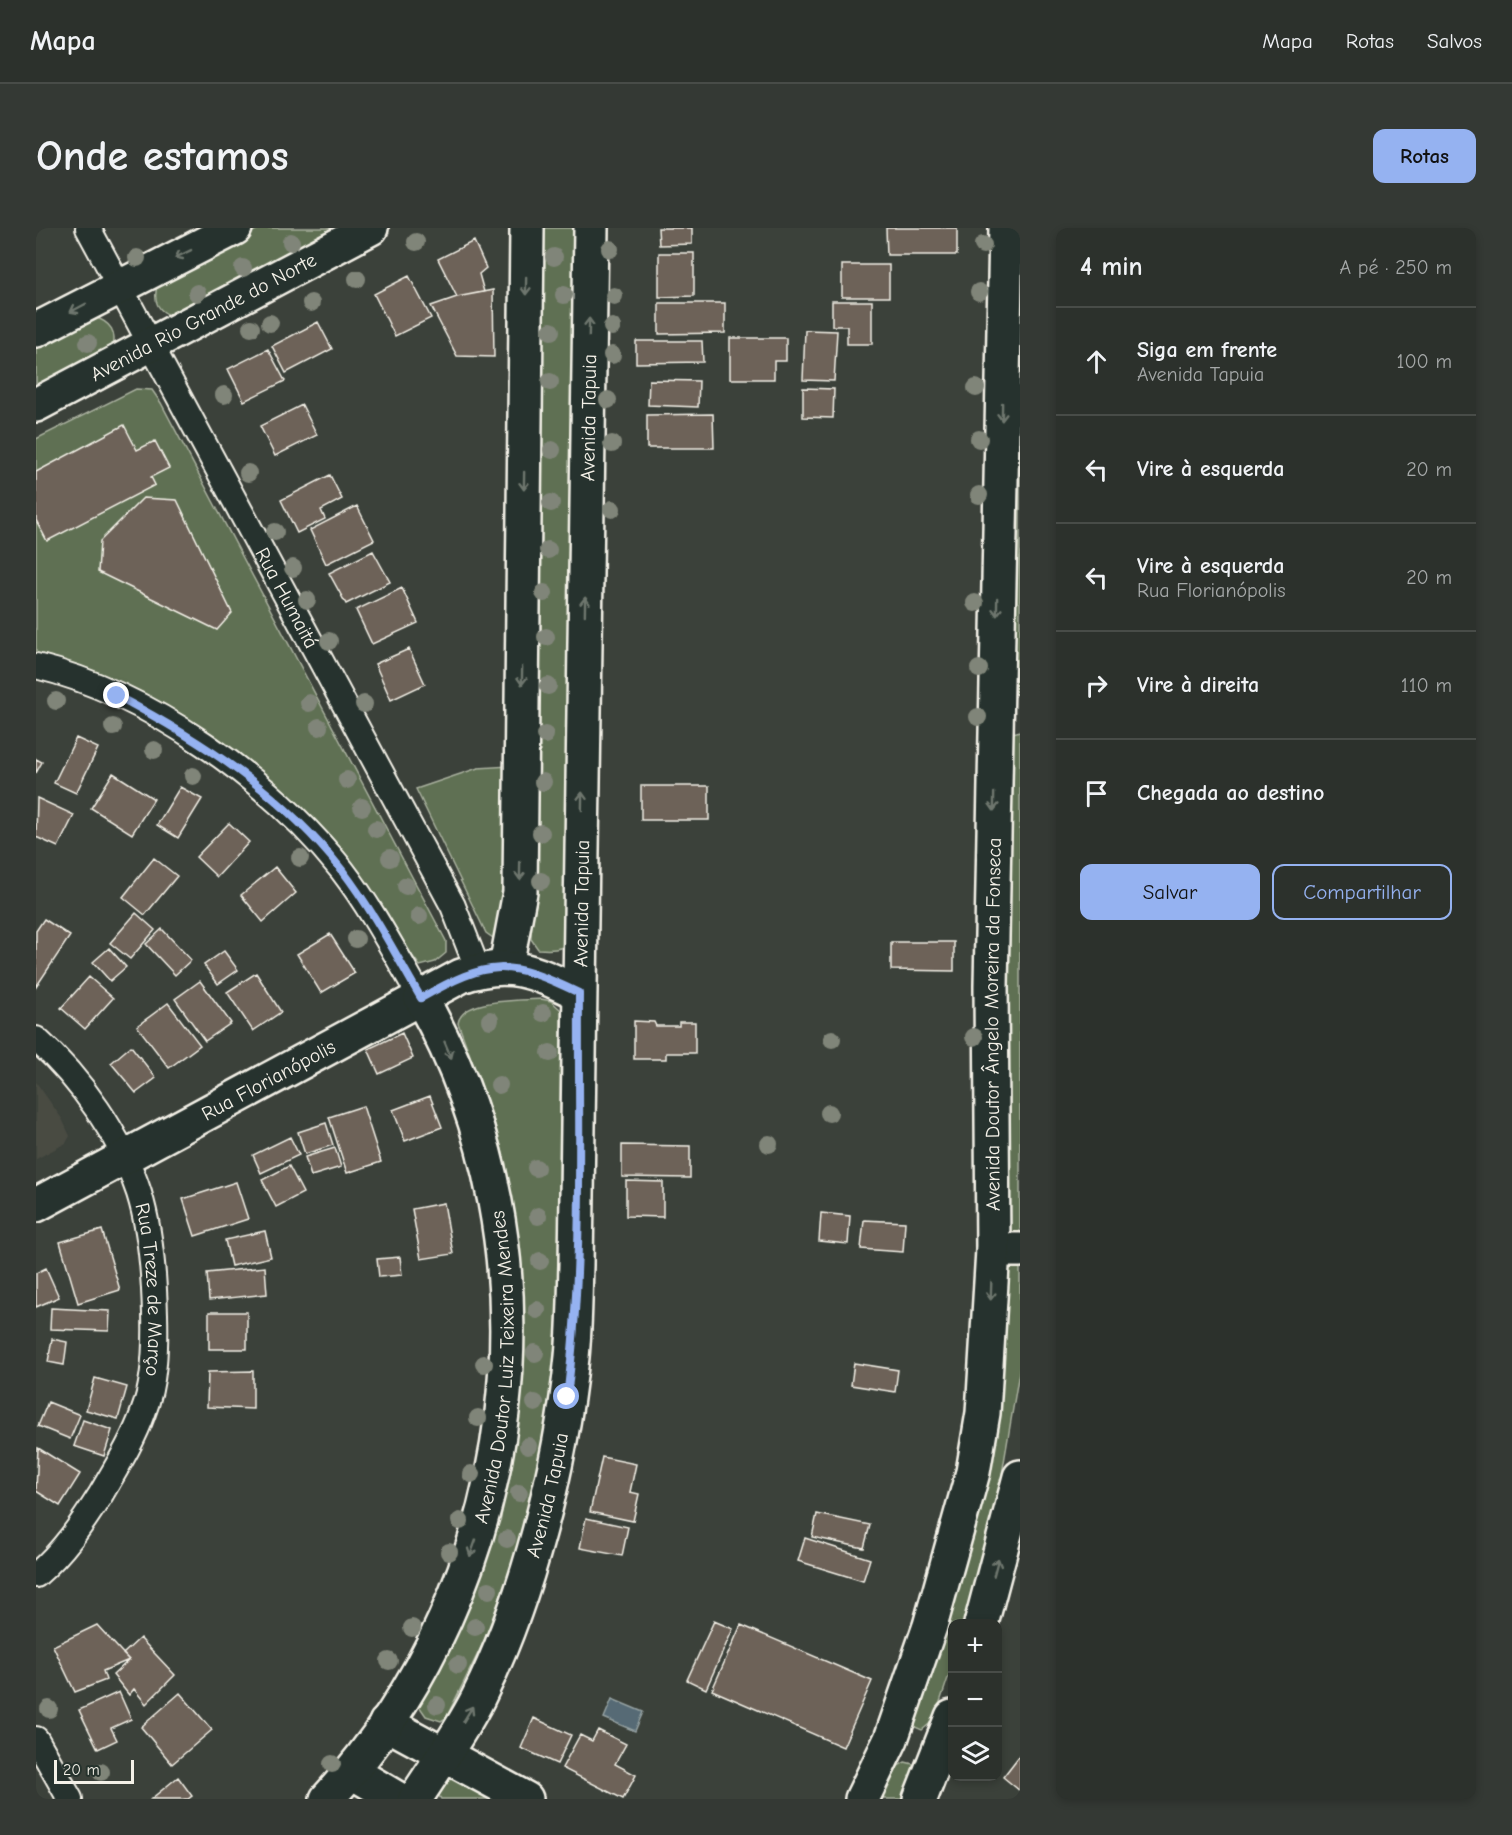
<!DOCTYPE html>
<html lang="pt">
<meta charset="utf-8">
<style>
body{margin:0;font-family:"Comic Neue",sans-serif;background:#343934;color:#f1f3f6}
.controls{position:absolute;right:18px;bottom:18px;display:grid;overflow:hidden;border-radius:12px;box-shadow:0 3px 9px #0003}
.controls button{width:54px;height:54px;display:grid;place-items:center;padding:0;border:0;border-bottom:2px solid #484c48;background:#2c312c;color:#f1f3f6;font:30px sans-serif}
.scale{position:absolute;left:18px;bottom:15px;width:80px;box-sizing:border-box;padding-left:6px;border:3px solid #f4f1e8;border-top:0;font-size:16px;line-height:21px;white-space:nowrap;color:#f4f1e8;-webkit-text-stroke:4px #26332d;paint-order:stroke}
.stop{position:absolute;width:18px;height:18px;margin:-14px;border:4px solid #95b2f1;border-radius:50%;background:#fff}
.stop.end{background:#95b2f1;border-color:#fff;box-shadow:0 2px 6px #0008}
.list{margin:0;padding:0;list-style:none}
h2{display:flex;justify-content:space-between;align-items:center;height:78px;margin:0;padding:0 24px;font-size:26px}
h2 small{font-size:20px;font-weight:400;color:#a6a9a9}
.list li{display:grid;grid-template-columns:39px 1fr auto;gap:18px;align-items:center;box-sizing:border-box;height:108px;padding:0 24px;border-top:2px solid #484c48}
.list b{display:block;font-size:22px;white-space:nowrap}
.list p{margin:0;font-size:20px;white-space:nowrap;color:#a6a9a9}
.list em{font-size:20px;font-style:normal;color:#a6a9a9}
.actions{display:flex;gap:12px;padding:18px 24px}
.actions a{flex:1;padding:14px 0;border:2px solid #95b2f1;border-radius:12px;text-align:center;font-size:21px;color:#95b2f1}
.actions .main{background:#95b2f1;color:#111}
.icon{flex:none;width:33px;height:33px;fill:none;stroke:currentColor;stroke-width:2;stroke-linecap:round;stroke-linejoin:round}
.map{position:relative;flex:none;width:984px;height:1571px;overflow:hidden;border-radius:12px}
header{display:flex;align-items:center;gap:36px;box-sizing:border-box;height:84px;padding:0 30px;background:#2c312c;border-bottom:2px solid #484c48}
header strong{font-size:28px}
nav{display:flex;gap:33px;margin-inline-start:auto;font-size:21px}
.intro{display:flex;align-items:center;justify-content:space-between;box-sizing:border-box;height:144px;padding:0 36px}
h1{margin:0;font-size:42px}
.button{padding:15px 27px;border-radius:12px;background:#95b2f1;color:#111;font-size:21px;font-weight:700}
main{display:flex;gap:36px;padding:0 36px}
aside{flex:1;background:#2c312c;border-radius:12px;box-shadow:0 3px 9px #0003}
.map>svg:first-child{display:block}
.built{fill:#4a4b43}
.green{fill:#5e7053;stroke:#a9b09e;stroke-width:1.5}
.water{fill:#566b74;stroke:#95a1a2;stroke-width:1.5}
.building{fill:#6d6258;stroke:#f4f1e8;stroke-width:1.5}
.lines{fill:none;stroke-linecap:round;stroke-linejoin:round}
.street-casing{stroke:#f4f1e8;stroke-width:28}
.secondary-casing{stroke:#f4f1e8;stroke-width:38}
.street{stroke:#26332d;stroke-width:24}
.secondary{stroke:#26332d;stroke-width:33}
.tree{fill:#808579}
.oneway{stroke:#6e766e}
.route{stroke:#95b2f1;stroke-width:8}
.labels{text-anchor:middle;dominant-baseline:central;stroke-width:4.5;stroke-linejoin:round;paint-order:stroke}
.street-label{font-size:20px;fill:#f4f1e8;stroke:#26332d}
</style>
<header>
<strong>Mapa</strong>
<nav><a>Mapa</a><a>Rotas</a><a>Salvos</a></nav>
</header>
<div class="intro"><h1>Onde estamos</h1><a class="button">Rotas</a></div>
<main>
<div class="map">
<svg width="984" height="1571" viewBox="0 0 984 1571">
<rect width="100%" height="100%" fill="#3b413a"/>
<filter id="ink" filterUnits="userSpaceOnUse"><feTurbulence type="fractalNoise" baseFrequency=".0167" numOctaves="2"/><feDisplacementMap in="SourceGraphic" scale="12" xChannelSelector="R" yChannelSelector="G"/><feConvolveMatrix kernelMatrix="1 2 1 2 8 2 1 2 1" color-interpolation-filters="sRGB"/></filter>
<g filter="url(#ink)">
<!-- built -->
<path class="built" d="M0,854L26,891L34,908L30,915L0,931Z"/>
<!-- green -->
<path class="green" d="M224,0H305L141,90C121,84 116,74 122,54Z
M508,0H550L535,715C524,722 515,722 502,721L495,711Z
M984,0V468L973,463Z
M56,88C75,94 82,104 76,123L0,162V117Z
M100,161L116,162L125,175L410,713V725L399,734L384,738C348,689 307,644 267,599C247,576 229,550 207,530C167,493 53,436 0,425V211Z
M984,503V1138L965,1252L929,1395L916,1396V1438L898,1492L886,1502L879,1499L874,1493L974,1018L972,714L977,505Z
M474,538V701L460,712L450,705L380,561L442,540Z
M505,771L515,773L525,782L522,1070L515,1178L487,1310L460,1389L410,1490L405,1493L390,1488L383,1478L425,1393L465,1290L479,1178L476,984L470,936L456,887L422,795C426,770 484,773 505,771Z
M869,1534L877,1536L880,1544L868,1571H847L862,1538Z
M420,1549L462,1571H405L403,1568L410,1553Z"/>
<!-- water -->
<path class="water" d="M576,1471L607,1484L599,1503L568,1490Z"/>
<!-- building -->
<path class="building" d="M622,0H656V16L623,17Z
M850,0H921V27H851Z
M438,13L450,40L443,46L448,64L421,69L402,31Z
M623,25H658V68L623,69Z
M806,37H853V69H806Z
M373,48L395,90L359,108L338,66Z
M457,62L458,129L421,128L395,78L421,69Z
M796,73H836V116H811V98H796Z
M623,75H689V105L623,106Z
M282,94L296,121L250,145L236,118Z
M769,102L801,103L798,153L767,152Z
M694,110H750V133H738V151H694Z
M600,113H666L667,134L600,135Z
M232,121L249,153L208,173L192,141Z
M613,152L663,153L662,179L612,177Z
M767,160L798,161L797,190L767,189Z
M266,177L281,207L239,228L224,198Z
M677,186L678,220H611V187Z
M88,197L101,222L119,213L133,240L115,249L119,257L11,313L0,292V244Z
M294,247L306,271L285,282L289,291L261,305L245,272Z
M107,270L141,272L196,385L181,402L62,344L64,313Z
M321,278L338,312L290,336L274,302Z
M337,323L354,354L310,376L293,345Z
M366,360L382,395L336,416L320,382Z
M373,421L389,456L355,472L339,436Z
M40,510L62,520L40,565L18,555Z
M0,531L6,534L0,545Z
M77,545L118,571L96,606L55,580Z
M605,558H673V592H605Z
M144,559L166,571L142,610L121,597Z
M1,570L38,587L22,619L0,609Z
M193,595L213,614L181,649L160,629Z
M118,630L141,648L109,687L87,669Z
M239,639L260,665L227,694L205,667Z
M100,685L119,702L94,731L74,715Z
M8,691L34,708L0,759V703Z
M126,701L155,732L139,747L110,716Z
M294,706L319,745L285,765L261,726Z
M855,714H918V743L855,742Z
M73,720L90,739L74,753L57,734Z
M188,723L202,742L182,756L168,737Z
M220,745L245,784L217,803L191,764Z
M53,749L77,770L49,801L25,780Z
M164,753L195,795L169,813L139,771Z
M132,775L164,817L133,840L101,798Z
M598,793L618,794L620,798H643V794H659V825H630V831H598Z
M366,805L377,830L343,846L332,821Z
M95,818L120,850L100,865L75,835Z
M394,868L406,899L369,913L357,882Z
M327,878L345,934L311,945L293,889Z
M290,895L297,917L269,926L262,904Z
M254,909L263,927L225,945L217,927Z
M586,917L654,918V950L586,949Z
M299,920L305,939L275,948L269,929Z
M253,938L267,965L240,979L226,952Z
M590,953L627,954V989L590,988Z
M200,954L212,991L159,1008L147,971Z
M408,975L417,1026L385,1031L376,981Z
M785,985L814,988L812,1016L783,1013Z
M828,992L869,994L867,1024L825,1021Z
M66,1002L84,1062L42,1075L24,1014Z
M229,1003L235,1029L195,1038L189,1012Z
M364,1029L366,1047L343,1049L341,1031Z
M229,1039L231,1066L173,1072L171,1045Z
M10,1040L23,1069L0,1079V1045Z
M15,1080L74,1083L73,1103L14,1101Z
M173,1084H211V1121H173Z
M16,1111L31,1114L28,1137L12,1134Z
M818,1135L862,1142L859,1164L815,1157Z
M217,1143V1181L171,1179L172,1144Z
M59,1150L91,1159L82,1191L50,1182Z
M12,1174L44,1187L34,1211L2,1198Z
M47,1192L76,1202L68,1228L38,1218Z
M2,1220L44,1246L24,1278L0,1263Z
M566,1229L600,1236L594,1264L603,1266L597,1293L554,1284Z
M781,1286L834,1297L828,1320L776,1309Z
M550,1290L592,1299L586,1328L544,1320Z
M769,1310L834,1331L827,1353L762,1333Z
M678,1393L697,1401L670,1461L651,1452Z
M61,1397L93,1432L67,1443L70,1452L39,1464L17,1418Z
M705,1397L836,1453L807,1519L676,1462Z
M104,1410L139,1447L110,1476L98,1461L93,1467L77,1447L93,1432L87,1426Z
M83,1464L95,1491L75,1500L81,1512L62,1521L43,1482Z
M144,1465L176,1502L136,1536L105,1499Z
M498,1490L535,1507L521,1536L485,1520Z
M562,1502L590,1516L579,1536L600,1547L587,1571L526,1540L544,1507L556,1513Z
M984,1527V1563L967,1549Z
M142,1549L156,1568L152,1571H115Z"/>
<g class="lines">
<!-- street casing -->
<g class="street-casing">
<g id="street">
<path id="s1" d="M52,0L417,678L442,742"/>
<path d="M0,438C113,465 234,552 306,642C336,681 360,727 385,770"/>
<path id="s2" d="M0,811C44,850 85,908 103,965C115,1003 118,1047 119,1086C120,1119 119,1155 107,1185C97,1213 80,1240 65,1266C46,1296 27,1324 0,1347"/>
<path d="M0,1511L34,1571"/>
</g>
</g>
<!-- secondary casing -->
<g class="secondary-casing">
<g id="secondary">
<path d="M0,102L199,0"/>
<path id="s3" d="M0,177L335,0"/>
<path d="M470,738L484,664L491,0"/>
<path id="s4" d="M0,977L425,748C474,731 499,744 543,765"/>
<path d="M957,1022H984"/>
<path d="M945,1396L984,1249"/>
<path d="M350,1495L490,1571"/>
<path d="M316,1544L362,1571"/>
<path id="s5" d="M291,1571C488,1356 529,1025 385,770"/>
<path id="s6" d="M379,1571C400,1538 424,1506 442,1470C491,1372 525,1238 536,1129C539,1098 539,1068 540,1037L555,0"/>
<path id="s7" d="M826,1571L855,1511L894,1398L937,1244L947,1185L957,1022L955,758L970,0"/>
<path d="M884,1571L916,1489"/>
</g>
</g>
<!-- street -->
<use href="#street" class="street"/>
<!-- secondary -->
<use href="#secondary" class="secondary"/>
</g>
<!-- trees -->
<g class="tree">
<circle cx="255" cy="14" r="9"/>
<circle cx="380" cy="14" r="9"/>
<circle cx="947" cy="17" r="9"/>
<circle cx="574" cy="21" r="9"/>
<circle cx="518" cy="29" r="9"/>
<circle cx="101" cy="30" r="9"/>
<circle cx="207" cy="40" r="9"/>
<circle cx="321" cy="51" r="9"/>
<circle cx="943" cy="64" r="9"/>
<circle cx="161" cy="65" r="9"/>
<circle cx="528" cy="67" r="9"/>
<circle cx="578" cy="68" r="9"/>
<circle cx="275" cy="75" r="9"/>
<circle cx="234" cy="95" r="9"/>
<circle cx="576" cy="99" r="9"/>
<circle cx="215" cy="100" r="9"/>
<circle cx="515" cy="103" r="9"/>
<circle cx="52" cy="115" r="9"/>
<circle cx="576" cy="127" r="9"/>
<circle cx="514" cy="154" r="9"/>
<circle cx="940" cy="160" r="9"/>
<circle cx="188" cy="167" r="9"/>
<circle cx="572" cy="172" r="9"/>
<circle cx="943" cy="211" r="9"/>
<circle cx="576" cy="216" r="9"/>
<circle cx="516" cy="222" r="9"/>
<circle cx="212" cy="245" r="9"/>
<circle cx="943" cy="267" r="9"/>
<circle cx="515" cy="275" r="9"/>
<circle cx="576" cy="281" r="9"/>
<circle cx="239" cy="304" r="9"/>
<circle cx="512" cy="322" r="9"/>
<circle cx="257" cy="340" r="9"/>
<circle cx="508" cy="365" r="9"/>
<circle cx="271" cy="372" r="9"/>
<circle cx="939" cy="375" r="9"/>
<circle cx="510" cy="409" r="9"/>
<circle cx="293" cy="413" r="9"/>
<circle cx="943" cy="441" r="9"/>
<circle cx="512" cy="458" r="9"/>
<circle cx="20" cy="473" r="9"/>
<circle cx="273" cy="475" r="9"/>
<circle cx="328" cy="476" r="9"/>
<circle cx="942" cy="489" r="9"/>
<circle cx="77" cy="499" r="9"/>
<circle cx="283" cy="499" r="9"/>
<circle cx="509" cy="507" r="9"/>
<circle cx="118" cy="522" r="9"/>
<circle cx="157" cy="548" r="9"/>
<circle cx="311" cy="552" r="9"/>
<circle cx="507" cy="554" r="9"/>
<circle cx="326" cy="579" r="9"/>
<circle cx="340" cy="601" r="9"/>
<circle cx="505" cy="605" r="9"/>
<circle cx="264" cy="630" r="9"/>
<circle cx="354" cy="630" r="9"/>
<circle cx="505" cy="653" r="9"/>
<circle cx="370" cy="658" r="9"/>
<circle cx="383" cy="688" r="9"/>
<circle cx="320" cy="711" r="9"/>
<circle cx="507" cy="785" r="9"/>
<circle cx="454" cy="792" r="9"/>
<circle cx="938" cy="809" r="9"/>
<circle cx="796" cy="811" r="9"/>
<circle cx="514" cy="825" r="9"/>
<circle cx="463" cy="857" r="9"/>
<circle cx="793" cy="885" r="9"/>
<circle cx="733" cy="916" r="9"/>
<circle cx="500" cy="940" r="9"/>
<circle cx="502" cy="988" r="9"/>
<circle cx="504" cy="1033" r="9"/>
<circle cx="501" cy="1082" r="9"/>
<circle cx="499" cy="1125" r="9"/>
<circle cx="448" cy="1136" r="9"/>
<circle cx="499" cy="1175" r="9"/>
<circle cx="442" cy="1190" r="9"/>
<circle cx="492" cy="1218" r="9"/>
<circle cx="435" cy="1246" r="9"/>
<circle cx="483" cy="1265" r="9"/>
<circle cx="424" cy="1293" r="9"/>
<circle cx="471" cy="1311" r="9"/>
<circle cx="413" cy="1324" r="9"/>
<circle cx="453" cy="1362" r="9"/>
<circle cx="439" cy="1399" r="9"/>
<circle cx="376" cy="1400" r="9"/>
<circle cx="353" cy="1433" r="9"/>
<circle cx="422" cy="1437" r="9"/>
<circle cx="401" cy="1477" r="9"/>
<circle cx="13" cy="1481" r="9"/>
<circle cx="296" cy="1536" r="9"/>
<circle cx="65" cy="1544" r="9"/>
</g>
<!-- one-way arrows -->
<defs><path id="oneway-shaft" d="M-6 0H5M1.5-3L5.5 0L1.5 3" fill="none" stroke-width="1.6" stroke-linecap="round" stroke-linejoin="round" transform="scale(1.5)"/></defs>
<g class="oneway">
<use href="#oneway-shaft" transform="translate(147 26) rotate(154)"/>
<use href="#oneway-shaft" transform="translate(490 58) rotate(91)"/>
<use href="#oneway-shaft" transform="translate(42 80) rotate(152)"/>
<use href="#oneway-shaft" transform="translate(553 99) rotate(-89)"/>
<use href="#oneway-shaft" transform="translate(966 184) rotate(91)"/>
<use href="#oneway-shaft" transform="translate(488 253) rotate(91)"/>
<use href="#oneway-shaft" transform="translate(549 378) rotate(-89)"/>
<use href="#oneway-shaft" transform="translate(961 379) rotate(91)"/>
<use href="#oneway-shaft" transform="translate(486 448) rotate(91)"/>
<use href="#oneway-shaft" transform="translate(546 573) rotate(-89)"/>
<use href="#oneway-shaft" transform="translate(958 574) rotate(91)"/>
<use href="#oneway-shaft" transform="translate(484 643) rotate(91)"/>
<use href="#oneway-shaft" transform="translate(412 822) rotate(67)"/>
<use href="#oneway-shaft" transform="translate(955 1063) rotate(92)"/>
<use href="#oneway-shaft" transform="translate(437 1320) rotate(110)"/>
<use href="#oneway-shaft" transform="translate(960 1339) rotate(-75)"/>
<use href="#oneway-shaft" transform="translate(432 1486) rotate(-59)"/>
</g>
</g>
<g class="lines" filter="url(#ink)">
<!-- route -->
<path class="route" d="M81,468C168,514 244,564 306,642C336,681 360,727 385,770C453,731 473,731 543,765C542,899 548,1036 531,1169"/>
</g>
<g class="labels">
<!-- street labels -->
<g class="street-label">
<text stroke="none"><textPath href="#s3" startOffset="189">Avenida Rio Grande do Norte</textPath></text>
<text stroke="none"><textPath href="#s6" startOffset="1414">Avenida Tapuia</textPath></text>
<text stroke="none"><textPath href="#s1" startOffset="420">Rua Humaitá</textPath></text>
<text stroke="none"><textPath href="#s6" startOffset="928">Avenida Tapuia</textPath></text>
<text stroke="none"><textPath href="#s7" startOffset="795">Avenida Doutor Ângelo Moreira da Fonseca</textPath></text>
<text stroke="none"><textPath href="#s4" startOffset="264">Rua Florianópolis</textPath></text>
<text stroke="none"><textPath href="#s2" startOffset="285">Rua Treze de Março</textPath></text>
<text stroke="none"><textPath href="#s5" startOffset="476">Avenida Doutor Luiz Teixeira Mendes</textPath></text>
<text stroke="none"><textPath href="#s6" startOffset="334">Avenida Tapuia</textPath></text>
</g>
</g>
</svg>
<div class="controls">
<button>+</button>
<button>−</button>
<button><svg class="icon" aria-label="layers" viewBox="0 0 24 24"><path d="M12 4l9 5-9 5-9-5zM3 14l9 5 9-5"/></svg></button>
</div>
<div class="scale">20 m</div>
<div class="stop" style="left:531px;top:1169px"></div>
<div class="stop end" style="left:81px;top:468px"></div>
</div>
<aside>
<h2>4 min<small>A pé · 250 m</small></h2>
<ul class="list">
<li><svg class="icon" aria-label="ahead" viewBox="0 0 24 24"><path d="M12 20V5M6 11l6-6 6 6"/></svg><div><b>Siga em frente</b><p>Avenida Tapuia</p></div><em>100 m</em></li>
<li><svg class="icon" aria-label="left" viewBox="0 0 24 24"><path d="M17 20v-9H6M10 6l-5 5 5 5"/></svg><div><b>Vire à esquerda</b></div><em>20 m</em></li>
<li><svg class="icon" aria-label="left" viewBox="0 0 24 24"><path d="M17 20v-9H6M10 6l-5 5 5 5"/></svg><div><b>Vire à esquerda</b><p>Rua Florianópolis</p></div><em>20 m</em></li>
<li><svg class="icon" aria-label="right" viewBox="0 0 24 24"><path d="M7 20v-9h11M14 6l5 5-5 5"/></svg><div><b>Vire à direita</b></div><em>110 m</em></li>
<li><svg class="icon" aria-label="arrive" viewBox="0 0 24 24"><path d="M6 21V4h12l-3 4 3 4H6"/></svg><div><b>Chegada ao destino</b></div></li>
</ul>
<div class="actions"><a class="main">Salvar</a><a>Compartilhar</a></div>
</aside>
</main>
